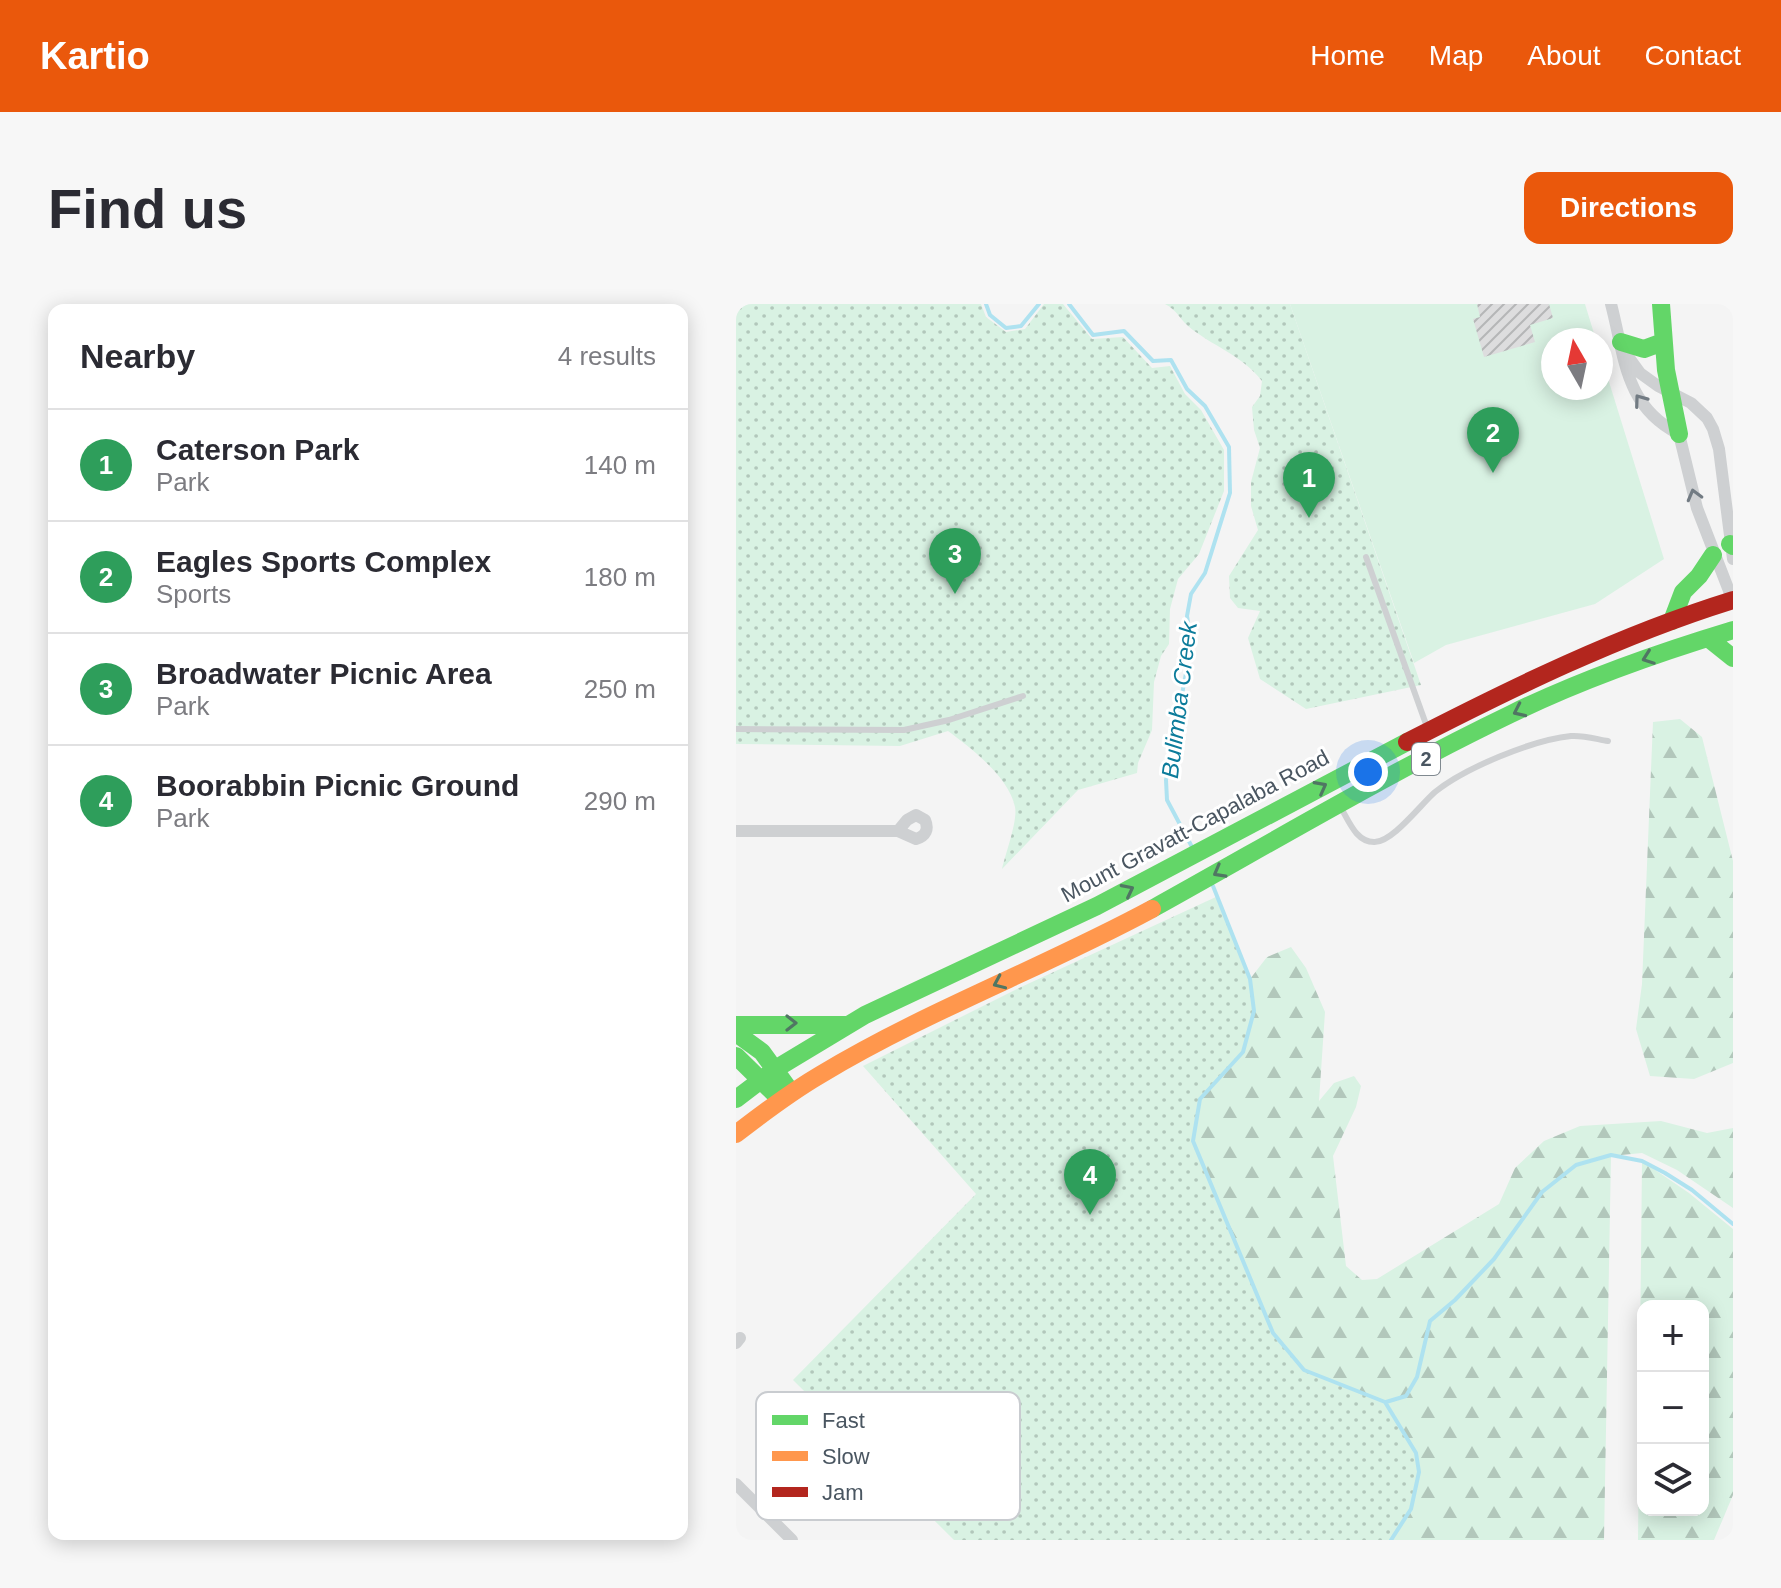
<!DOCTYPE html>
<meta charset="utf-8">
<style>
body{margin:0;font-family:Arial,sans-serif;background:#f7f7f7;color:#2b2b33}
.controls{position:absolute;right:24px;bottom:24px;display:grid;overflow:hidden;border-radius:16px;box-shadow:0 4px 20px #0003}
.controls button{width:72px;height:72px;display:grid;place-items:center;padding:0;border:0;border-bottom:2px solid #e1e1e2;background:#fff;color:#2b2b33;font:40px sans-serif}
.compass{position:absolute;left:805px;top:24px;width:72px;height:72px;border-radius:50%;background:#fff;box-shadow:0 4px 20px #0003;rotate:351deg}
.you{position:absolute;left:632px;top:468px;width:28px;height:28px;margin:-20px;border:6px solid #fff;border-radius:50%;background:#1a73e8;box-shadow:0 0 0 12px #1a73e833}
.badge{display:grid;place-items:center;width:52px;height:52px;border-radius:50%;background:#ea580c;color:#fff;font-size:26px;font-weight:700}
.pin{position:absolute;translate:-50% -66px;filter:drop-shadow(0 2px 4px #0008)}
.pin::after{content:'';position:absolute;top:42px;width:28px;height:24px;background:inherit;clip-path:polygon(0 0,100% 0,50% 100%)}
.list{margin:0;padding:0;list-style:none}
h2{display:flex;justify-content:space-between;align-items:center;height:104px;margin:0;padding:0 32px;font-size:34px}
h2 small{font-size:26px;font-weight:400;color:#7c7c81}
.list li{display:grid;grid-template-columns:52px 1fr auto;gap:24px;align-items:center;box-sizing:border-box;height:112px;padding:0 32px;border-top:2px solid #e1e1e2}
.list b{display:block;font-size:30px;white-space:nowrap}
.list p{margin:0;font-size:26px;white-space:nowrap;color:#7c7c81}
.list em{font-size:26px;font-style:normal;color:#7c7c81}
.icon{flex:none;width:44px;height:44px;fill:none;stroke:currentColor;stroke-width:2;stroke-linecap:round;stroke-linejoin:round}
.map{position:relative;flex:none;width:997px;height:1236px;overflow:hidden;border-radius:16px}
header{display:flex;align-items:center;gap:48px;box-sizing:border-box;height:112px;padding:0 40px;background:#ea580c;color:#fff}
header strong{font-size:38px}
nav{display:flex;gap:44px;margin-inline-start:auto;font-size:28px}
.intro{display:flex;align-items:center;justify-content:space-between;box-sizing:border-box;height:192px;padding:0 48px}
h1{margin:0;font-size:56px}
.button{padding:20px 36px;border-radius:16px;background:#ea580c;color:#fff;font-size:28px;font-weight:700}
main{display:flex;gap:48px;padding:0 48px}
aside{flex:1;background:#fff;border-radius:16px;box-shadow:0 4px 20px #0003}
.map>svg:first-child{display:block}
.grass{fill:url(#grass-dots)}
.forest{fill:url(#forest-firs);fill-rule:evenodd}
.garden{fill:#d9f2e3}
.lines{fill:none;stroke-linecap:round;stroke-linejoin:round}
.stream{stroke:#aee2f0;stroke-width:4}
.building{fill:url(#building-hatch)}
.lane{stroke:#ced0d2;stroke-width:6}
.street{stroke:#ced0d2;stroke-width:12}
.fast{stroke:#63d668;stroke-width:18}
.slow{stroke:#ff974d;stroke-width:18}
.jam{stroke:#b3261e;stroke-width:18}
.oneway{stroke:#727b83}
.oneway2{stroke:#507663}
.labels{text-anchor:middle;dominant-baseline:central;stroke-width:6;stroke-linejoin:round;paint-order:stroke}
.shield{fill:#fff;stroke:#808990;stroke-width:2}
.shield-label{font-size:20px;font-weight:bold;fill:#4a5661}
.street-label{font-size:22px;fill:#4a5661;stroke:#fff}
.water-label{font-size:24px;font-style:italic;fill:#0c7c9b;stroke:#fff}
.key{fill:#fff;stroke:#c9ccd0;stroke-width:2}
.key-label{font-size:22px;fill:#4a5661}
</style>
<header>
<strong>Kartio</strong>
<nav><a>Home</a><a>Map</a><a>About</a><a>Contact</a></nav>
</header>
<div class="intro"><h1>Find us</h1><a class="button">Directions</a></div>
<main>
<aside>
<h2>Nearby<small>4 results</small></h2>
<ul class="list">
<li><span class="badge" style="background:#2e9e5b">1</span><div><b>Caterson Park</b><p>Park</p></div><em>140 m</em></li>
<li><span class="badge" style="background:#2e9e5b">2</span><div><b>Eagles Sports Complex</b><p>Sports</p></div><em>180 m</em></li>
<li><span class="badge" style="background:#2e9e5b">3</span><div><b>Broadwater Picnic Area</b><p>Park</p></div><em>250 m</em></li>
<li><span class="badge" style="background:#2e9e5b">4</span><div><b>Boorabbin Picnic Ground</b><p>Park</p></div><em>290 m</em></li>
</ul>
</aside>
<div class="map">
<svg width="997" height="1236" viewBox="0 0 997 1236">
<defs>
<pattern id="grass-dots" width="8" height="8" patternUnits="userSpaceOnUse" patternTransform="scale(2)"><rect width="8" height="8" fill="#d9f2e3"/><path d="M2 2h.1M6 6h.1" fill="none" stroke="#b2c7bb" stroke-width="1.8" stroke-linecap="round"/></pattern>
<pattern id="forest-firs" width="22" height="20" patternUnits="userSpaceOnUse" patternTransform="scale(2)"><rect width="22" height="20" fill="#d9f2e3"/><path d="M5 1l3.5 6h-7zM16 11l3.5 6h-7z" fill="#b2c7bb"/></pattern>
<pattern id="building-hatch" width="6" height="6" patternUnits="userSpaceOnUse" patternTransform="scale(2)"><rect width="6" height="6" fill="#ddddde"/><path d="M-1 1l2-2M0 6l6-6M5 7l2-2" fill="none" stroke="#b5b6b7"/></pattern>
</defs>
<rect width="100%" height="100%" fill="#f4f4f4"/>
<!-- grass -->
<path class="grass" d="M0,0H245L250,13L270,28L289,25L308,0H327L356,35L387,33L416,64L434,62L449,90L465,106L488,146V187L463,250L442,275L434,305L433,340L425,352L418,378L416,426L402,459L401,469L342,486L266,565C269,551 282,516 279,503C273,473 235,444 212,427L164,442L0,440Z
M429,0H554L685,381L570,405L524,375L512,334L524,307L502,304L494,294L493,272L522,226L515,202V178L524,144L518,126L516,103L524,92L526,77C506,51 476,42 452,22C442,13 442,7 429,0Z
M482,592L514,675L518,707L507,748L464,795L457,837L498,932L568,1066L649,1098L680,1149L683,1168L675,1205L655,1236H218L57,1076L240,890L127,762L283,684Z"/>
<!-- forest -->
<path class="forest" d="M944,415L966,433L997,557V759L958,775L914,772L900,725L906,680L917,418Z
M555,643L570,664L589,708L583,797L598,779L618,772L625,782L620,803L597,852L610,962L626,976L641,975L763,900L779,864L808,837L844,822L925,817L971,829L997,824V904L941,866L906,849L875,852L868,1236H655L675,1205L683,1168L680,1149L649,1098L568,1066L537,1029L457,837L464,795L507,748L518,707L514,675L531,653Z
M906,857L953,889L997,925V1191L978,1236H902ZM907,1002H967V1206H907Z"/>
<!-- garden -->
<path class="garden" d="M554,0H849L860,36H817V84H865V52L928,255L859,300L710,341L678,359Z"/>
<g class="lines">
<!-- stream -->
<path class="stream" d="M250,0L254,11L270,24L285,22L303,0
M333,0L357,31L388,27L417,57L435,56L451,85L469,102L493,143L494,189L469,269L455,290L451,312L454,331L450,369L430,476L431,496L456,543
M477,582L514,675L518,707L507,748L464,795L457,837L537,1029L568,1066L649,1098L680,1149L683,1168L675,1205L655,1236
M650,1098L670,1092L681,1073L694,1017L719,996L758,955L806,888L840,861L875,851L906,857L929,869L956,886L997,920"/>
</g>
<!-- building -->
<path class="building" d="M741,0H813L817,14L794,21L799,38L748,53L737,15L744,13Z"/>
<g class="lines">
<!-- lane -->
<path class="lane" d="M630,253L691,423
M0,425L168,426L213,416L287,392
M605,504C613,517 620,538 638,538C656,539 685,500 699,488C729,464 796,436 835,432C847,431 860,435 872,437"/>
<!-- street -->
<path class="street" d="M875,0C889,53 888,102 943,130L961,204L997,297
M888,47L904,69L922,82L955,99L971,114L977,125L983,145L997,255
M180,511L189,516C193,525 190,532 180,535L162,527L171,516Z
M0,527H162
M0,1039L4,1034
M0,1180L56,1236"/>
<!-- fast -->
<path class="fast" d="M925,0L930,66L943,130
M885,38L908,45L927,38
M994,240L997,242
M936,317L947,288L963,272L977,251
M972,334L997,354
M416,605C535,539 652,469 775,410C846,375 921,349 997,326
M0,721H111
M0,729L26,748L55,788
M0,752L44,795
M0,795L41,764L129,711L361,602L671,438"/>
<!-- slow -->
<path class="slow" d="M0,830C27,809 55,788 84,771C190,707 307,664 416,605"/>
<!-- jam -->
<path class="jam" d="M671,438C776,384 884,331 997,296"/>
</g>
<!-- one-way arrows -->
<defs><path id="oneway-chevron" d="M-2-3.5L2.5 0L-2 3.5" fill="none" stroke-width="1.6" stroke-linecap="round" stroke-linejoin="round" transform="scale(2)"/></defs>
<g class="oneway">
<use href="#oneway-chevron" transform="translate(904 96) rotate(-126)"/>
<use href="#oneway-chevron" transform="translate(958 191) rotate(-105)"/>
</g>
<g class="oneway2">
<use href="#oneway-chevron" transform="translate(912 354) rotate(160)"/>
<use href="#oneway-chevron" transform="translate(783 407) rotate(155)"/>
<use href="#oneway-chevron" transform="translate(585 483) rotate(-28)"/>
<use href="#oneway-chevron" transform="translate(483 568) rotate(151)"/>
<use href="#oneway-chevron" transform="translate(392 586) rotate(-27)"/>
<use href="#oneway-chevron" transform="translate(263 679) rotate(156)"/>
<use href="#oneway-chevron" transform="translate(55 719)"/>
</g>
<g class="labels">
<!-- shield labels -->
<rect class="shield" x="676" y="439" width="28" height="32" rx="6"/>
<g class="shield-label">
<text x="690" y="455">2</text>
</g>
<!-- street labels -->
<g class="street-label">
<text transform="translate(459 522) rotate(-28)">Mount Gravatt-Capalaba Road</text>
</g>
<!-- water labels -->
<g class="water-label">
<text transform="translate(443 396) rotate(-83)">Bulimba Creek</text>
</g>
</g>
<!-- legend -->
<rect x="20" y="1088" width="264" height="128" rx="12" class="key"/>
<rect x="36" y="1111" width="36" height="10" fill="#63d668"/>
<rect x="36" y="1147" width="36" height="10" fill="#ff974d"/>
<rect x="36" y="1183" width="36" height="10" fill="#b3261e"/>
<g class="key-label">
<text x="86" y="1124">Fast</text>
<text x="86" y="1160">Slow</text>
<text x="86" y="1196">Jam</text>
</g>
</svg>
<div class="controls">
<button>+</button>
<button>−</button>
<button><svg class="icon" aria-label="layers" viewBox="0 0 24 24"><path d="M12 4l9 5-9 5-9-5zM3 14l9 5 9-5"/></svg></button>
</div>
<svg class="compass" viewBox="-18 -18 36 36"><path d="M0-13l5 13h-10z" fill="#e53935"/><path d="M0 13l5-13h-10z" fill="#7c7c81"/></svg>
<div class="you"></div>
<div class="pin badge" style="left:573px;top:214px;background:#2e9e5b">1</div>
<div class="pin badge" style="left:757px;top:169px;background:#2e9e5b">2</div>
<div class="pin badge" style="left:219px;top:290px;background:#2e9e5b">3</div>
<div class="pin badge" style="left:354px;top:911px;background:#2e9e5b">4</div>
</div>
</main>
